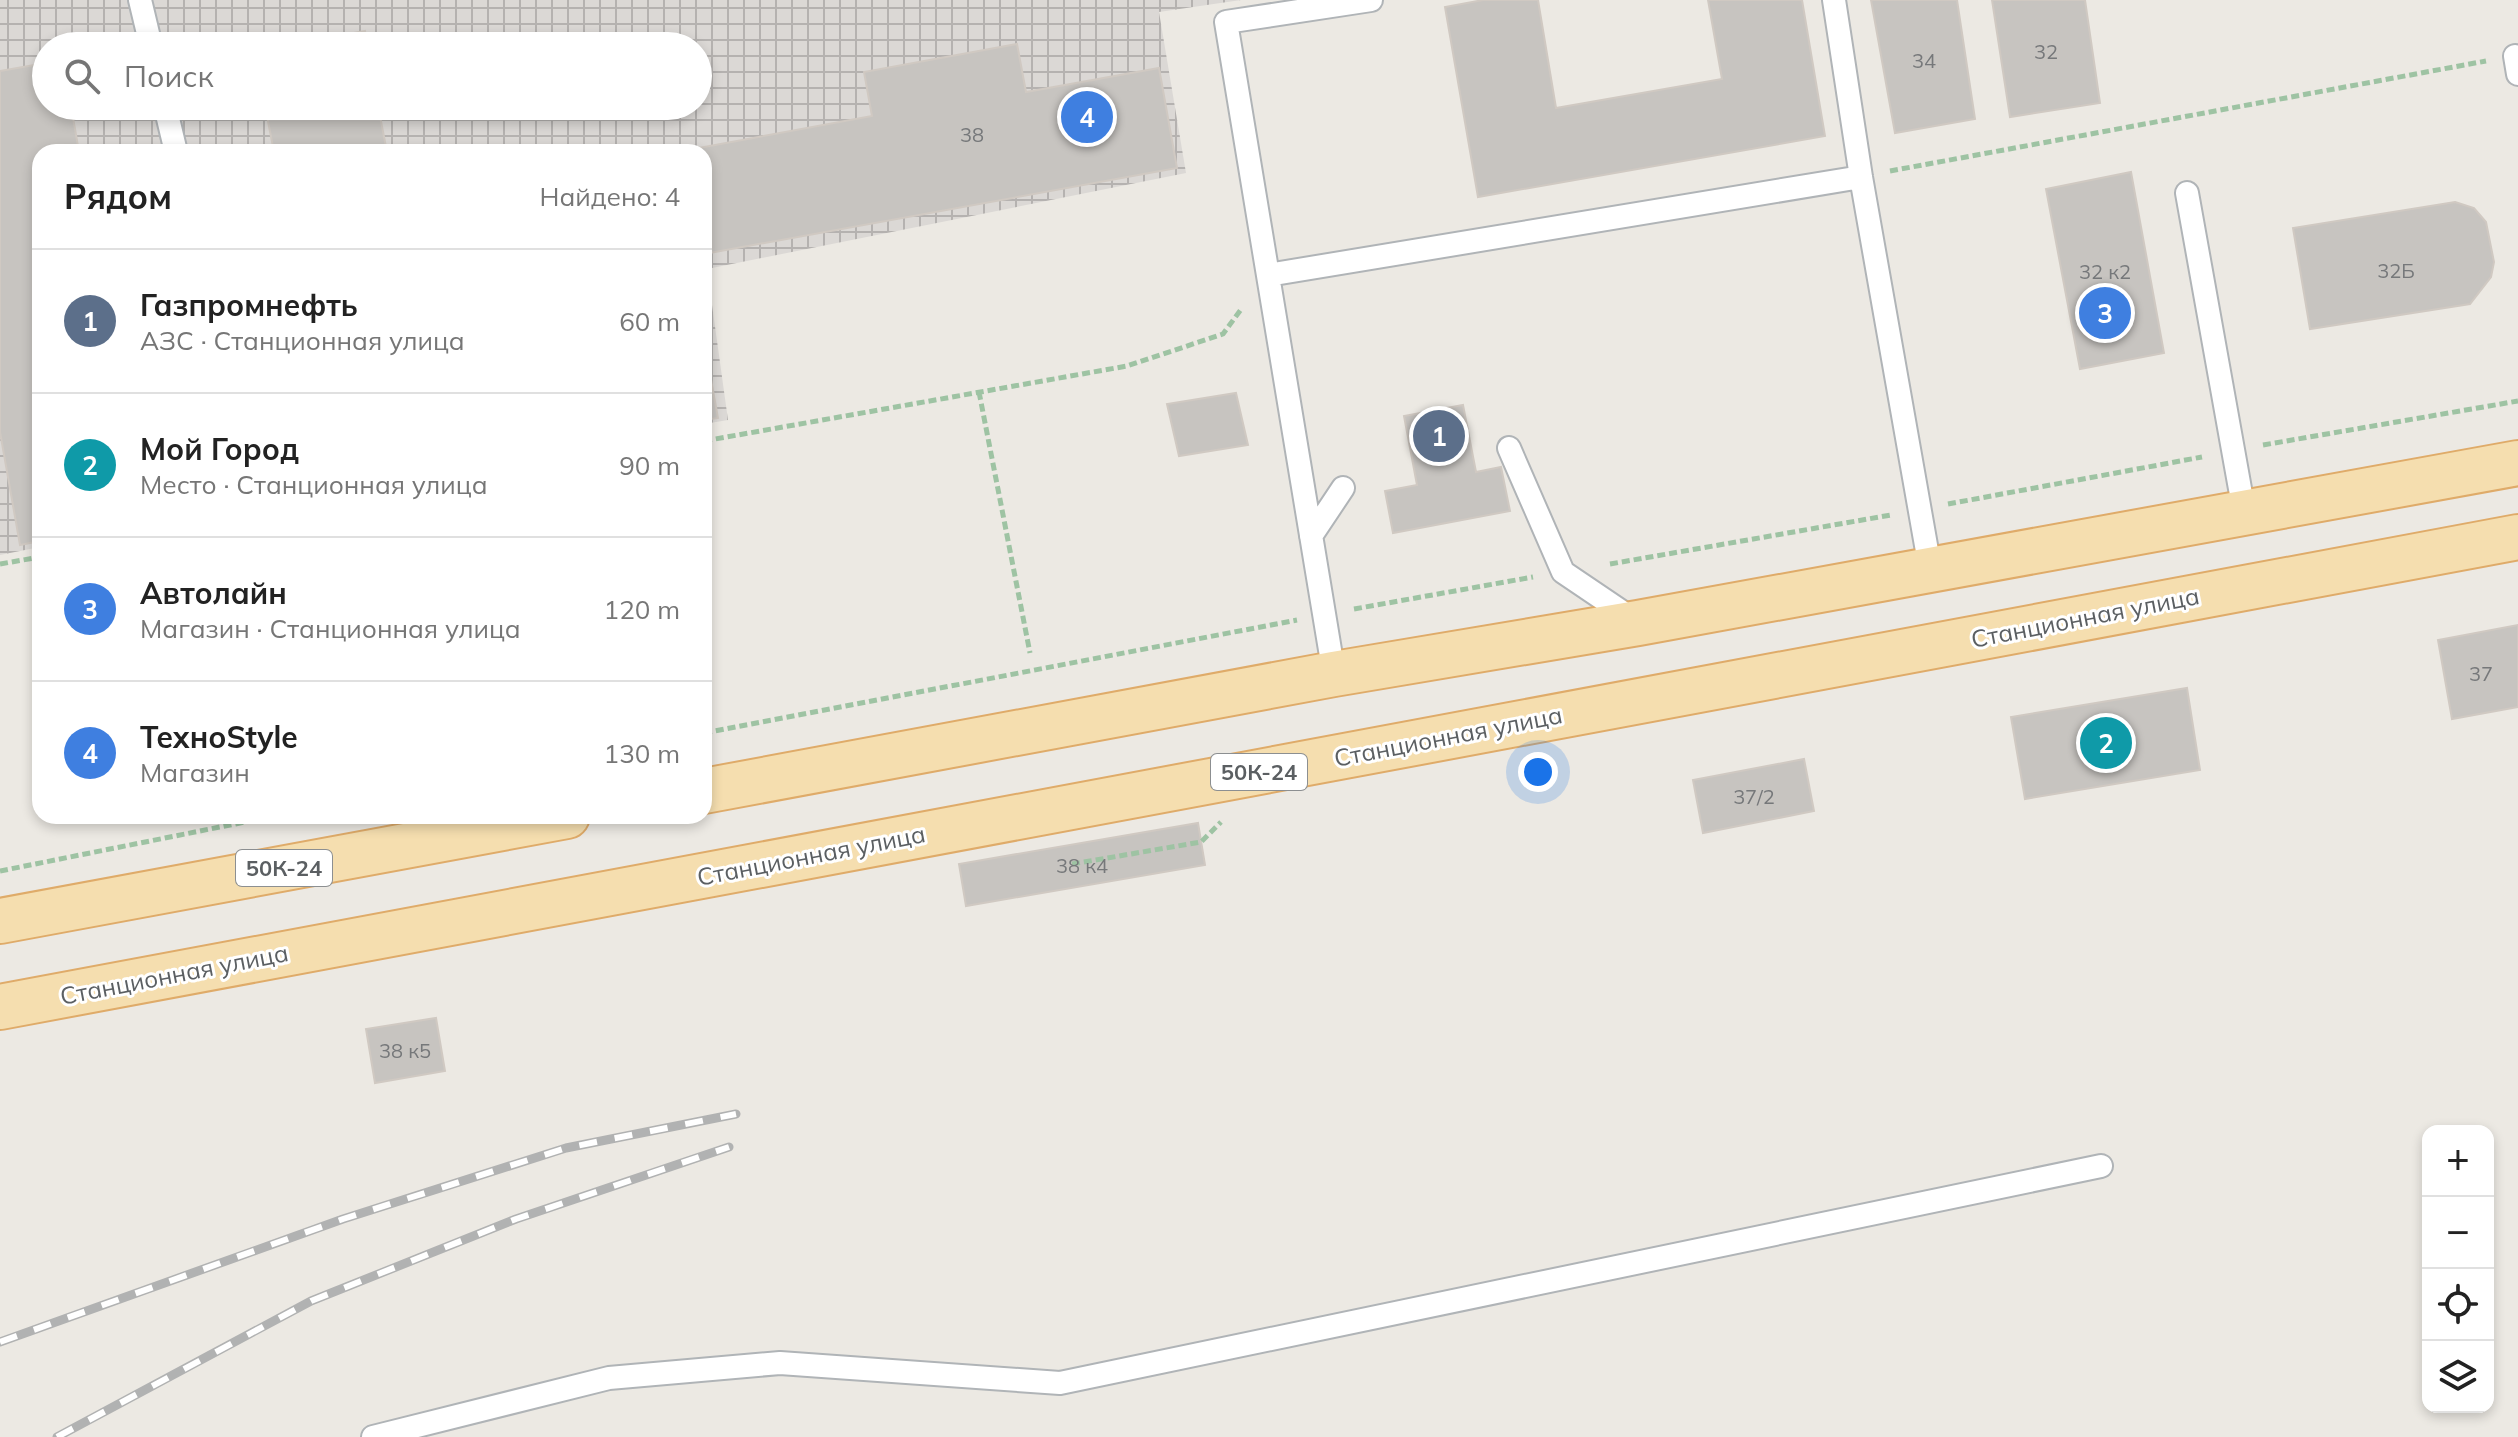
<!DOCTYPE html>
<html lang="ru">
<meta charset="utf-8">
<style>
body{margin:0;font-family:Mulish,sans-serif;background:#f6f6f6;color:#222}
.controls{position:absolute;right:24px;bottom:24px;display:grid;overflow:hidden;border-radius:16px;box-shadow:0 4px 12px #0003}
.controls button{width:72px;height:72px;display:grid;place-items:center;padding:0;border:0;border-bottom:2px solid #e0e0e0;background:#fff;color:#222;font:40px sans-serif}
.you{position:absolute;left:1538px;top:772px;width:28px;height:28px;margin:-20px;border:6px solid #fff;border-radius:50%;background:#1a73e8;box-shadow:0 0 0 12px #1a73e833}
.badge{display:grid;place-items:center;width:52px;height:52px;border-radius:50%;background:#db2777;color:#fff;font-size:26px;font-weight:700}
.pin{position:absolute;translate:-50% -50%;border:4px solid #fff;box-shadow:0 2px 8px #0006}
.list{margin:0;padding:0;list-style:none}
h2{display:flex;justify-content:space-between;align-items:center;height:104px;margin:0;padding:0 32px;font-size:34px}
h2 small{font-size:26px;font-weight:400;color:#767676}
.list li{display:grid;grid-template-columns:52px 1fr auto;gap:24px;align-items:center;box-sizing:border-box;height:144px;padding:0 32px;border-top:2px solid #e0e0e0}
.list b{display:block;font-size:30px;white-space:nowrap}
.list p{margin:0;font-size:26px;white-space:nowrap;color:#767676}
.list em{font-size:26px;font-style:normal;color:#767676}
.icon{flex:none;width:44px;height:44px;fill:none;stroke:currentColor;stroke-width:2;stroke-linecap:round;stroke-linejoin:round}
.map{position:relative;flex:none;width:2518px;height:1437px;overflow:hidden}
.search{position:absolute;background:#fff;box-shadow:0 4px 12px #0003;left:32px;top:32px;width:680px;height:88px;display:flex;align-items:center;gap:20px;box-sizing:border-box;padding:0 28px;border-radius:44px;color:#767676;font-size:30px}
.panel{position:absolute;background:#fff;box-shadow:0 4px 12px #0003;left:32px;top:144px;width:680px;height:680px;border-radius:24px}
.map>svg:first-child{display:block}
.industrial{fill:url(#industrial-grid);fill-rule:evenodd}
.building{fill:#c7c4c0;stroke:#d0c9c2;stroke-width:2}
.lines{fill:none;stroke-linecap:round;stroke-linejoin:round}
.lane-casing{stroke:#b0b4b7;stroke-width:26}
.primary-casing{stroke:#dfab69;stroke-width:48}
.path{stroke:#9ec3a3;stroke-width:5;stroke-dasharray:8 4;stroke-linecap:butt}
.lane{stroke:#fff;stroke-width:22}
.primary{stroke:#f5deaf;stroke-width:44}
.rail-casing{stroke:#b1b2b2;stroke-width:9}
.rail{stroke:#fff;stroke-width:6;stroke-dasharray:18;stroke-linecap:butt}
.labels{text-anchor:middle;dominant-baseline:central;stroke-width:6;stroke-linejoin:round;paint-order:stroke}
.number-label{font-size:20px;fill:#76787a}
.shield{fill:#fff;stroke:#8c8f91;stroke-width:2}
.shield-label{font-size:22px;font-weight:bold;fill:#5b5f62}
.street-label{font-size:24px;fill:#5b5f62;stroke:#fff}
</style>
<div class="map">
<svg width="2518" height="1437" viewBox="0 0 2518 1437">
<defs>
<pattern id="industrial-grid" width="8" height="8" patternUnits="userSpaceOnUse" patternTransform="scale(2)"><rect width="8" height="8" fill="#dbd8d5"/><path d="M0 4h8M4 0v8" fill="none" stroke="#b5b2b0"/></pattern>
</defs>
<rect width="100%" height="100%" fill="#ece9e3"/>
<!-- industrial -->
<path class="industrial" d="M0,0H1241L1159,12L1186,173L707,269L728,420L704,424V152H40V547L0,555ZM46,46H698V106H46Z"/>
<!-- building -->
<path class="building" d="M1483,0H1538L1556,108L1722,79L1708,0H1802L1825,136L1478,197L1445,7Z
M1871,0H1957L1975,119L1895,133Z
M1992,0H2085L2100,103L2010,117Z
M365,31L367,46H283Z
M1017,44L1026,92L1159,68L1177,168L704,254V152H677L872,116L864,72Z
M46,63V106H71L79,152H40V541L20,545L0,432V71Z
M265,106H378L387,152H274Z
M2131,172L2164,353L2080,369L2046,189Z
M2455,202L2474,208L2486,222L2494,262L2491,277L2470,304L2310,329L2293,228Z
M704,341L718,418L704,420Z
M1236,393L1248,445L1179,456L1167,404Z
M1463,405L1476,472L1501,467L1510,511L1393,533L1385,491L1417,485L1404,416Z
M2518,625V707L2452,719L2438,640Z
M2187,688L2200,770L2025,799L2011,717Z
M1804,759L1814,811L1703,833L1693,780Z
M1198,823L1205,865L966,906L959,864Z
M436,1018L445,1071L375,1083L366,1029Z"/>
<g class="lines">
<!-- lane casing -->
<g class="lane-casing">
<path id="lane" d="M140,0L151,46
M1834,0L1861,177L1930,568
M2515,56L2518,74
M165,106L176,152
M2187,193L2244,511
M1268,275L1861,177
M1509,448L1563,572L1637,622
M1311,536L1343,488
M1334,674L1226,22L1371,0
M373,1437L609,1378L780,1363L1060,1383L2101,1166"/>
</g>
<!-- primary casing -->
<g class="primary-casing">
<path id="primary" d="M704,791L1334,674L1638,623L2518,463
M0,921L567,816
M0,1007L2518,537"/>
</g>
<!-- path -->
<path class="path" d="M1890,171L2486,61
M979,392L1030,653
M704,441L1127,366L1223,334L1242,308
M2263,445L2518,401
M1948,504L2202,457
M0,564L40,557
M1610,564L1891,515
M1354,609L1533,577
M704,733L1297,620
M1072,864L1201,842L1221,822
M0,871L275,816"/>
<!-- lane -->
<use href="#lane" class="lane"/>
<!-- primary -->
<use href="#primary" class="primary"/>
<!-- rail casing -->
<g class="rail-casing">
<path id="rail" d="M0,1342L343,1219L566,1148L736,1114
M57,1437L311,1301L516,1219L729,1147"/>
</g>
<!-- rail -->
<use href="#rail" class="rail"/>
</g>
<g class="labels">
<!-- number labels -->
<g class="number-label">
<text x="2046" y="51">32</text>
<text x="1924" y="60">34</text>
<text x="972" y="134">38</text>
<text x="2396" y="270">32Б</text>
<text x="2105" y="271">32 к2</text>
<text x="2481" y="673">37</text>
<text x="1754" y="796">37/2</text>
<text x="1082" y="865">38 к4</text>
<text x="405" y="1050">38 к5</text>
</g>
<!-- shield labels -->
<g class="shield">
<rect x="1211" y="754" width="96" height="36" rx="6"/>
<rect x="236" y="850" width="96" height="36" rx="6"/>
</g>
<g class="shield-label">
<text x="1259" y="772">50К-24</text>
<text x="284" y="868">50К-24</text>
</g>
<!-- street labels -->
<g class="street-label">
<text transform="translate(2085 617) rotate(-11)">Станционная улица</text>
<text transform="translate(1448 736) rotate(-11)">Станционная улица</text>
<text transform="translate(811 855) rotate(-11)">Станционная улица</text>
<text transform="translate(174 974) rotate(-11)">Станционная улица</text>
</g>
</g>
</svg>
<div class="controls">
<button>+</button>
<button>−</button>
<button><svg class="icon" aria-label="locate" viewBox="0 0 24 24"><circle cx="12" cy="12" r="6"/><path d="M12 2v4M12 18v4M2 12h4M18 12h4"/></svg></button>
<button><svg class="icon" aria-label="layers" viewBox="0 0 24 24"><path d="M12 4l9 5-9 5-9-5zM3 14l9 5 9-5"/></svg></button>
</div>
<div class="you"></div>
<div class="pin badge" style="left:1439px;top:436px;background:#5c6f8a">1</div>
<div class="pin badge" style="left:2106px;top:743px;background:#0f9aa8">2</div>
<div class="pin badge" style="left:2105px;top:313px;background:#3f7fe0">3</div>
<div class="pin badge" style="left:1087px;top:117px;background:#3f7fe0">4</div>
<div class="search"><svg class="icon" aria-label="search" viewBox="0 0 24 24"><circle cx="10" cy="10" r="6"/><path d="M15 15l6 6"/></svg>Поиск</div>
<section class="panel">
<h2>Рядом<small>Найдено: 4</small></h2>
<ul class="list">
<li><span class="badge" style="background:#5c6f8a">1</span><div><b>Газпромнефть</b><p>АЗС · Станционная улица</p></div><em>60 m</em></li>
<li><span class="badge" style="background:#0f9aa8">2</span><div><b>Мой Город</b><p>Место · Станционная улица</p></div><em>90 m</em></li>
<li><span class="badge" style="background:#3f7fe0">3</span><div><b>Автолайн</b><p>Магазин · Станционная улица</p></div><em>120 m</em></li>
<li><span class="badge" style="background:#3f7fe0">4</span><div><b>ТехноStyle</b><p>Магазин</p></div><em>130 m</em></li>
</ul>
</section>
</div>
